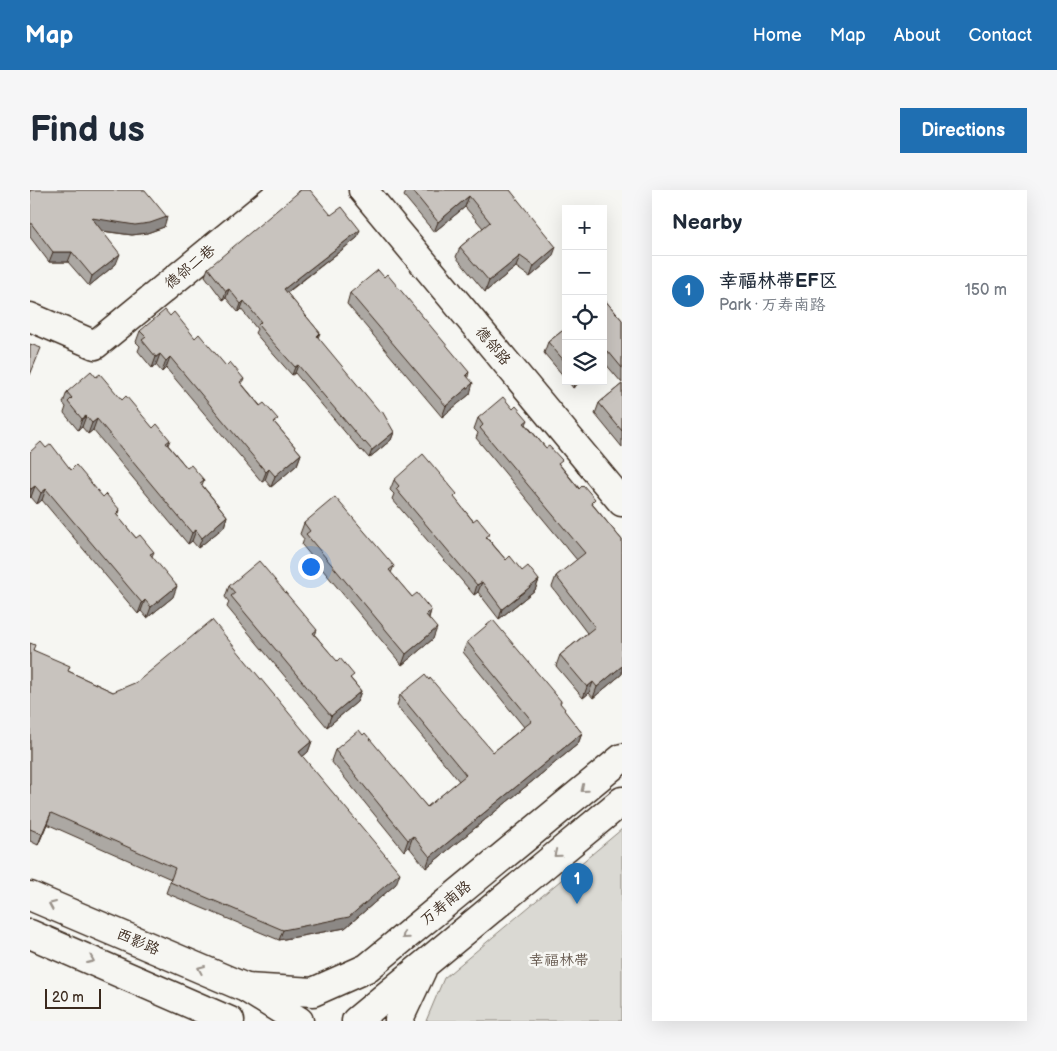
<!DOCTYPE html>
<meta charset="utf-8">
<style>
body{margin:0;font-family:"Balsamiq Sans","LXGW WenKai TC",sans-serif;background:#f6f6f7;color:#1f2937}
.controls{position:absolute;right:15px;top:15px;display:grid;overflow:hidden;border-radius:0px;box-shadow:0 5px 20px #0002}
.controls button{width:45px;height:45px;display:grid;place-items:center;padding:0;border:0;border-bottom:1px solid #e0e1e3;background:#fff;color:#1f2937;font:25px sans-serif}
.scale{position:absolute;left:15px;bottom:12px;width:56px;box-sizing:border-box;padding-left:5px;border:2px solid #3b2a1e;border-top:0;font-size:14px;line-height:18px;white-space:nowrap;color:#3b2a1e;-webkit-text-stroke:4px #f6f6f2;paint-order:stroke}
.you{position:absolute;left:280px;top:376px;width:18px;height:18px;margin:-12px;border:4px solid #fff;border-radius:50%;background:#1a73e8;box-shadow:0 0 0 8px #1a73e833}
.badge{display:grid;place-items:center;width:32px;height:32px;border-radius:50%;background:#1f6fb2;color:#fff;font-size:16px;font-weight:700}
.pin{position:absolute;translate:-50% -41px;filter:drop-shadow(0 1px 2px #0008)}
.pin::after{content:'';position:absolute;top:26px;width:18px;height:15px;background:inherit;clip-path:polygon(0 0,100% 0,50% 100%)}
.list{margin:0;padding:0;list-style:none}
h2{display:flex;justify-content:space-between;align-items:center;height:65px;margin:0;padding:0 20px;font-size:21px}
h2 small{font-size:16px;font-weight:400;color:#747a83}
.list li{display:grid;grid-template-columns:32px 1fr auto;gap:15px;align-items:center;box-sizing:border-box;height:70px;padding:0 20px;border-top:1px solid #e0e1e3}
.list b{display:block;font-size:19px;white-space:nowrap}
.list p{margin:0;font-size:16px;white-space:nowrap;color:#747a83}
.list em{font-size:16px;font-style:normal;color:#747a83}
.icon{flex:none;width:28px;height:28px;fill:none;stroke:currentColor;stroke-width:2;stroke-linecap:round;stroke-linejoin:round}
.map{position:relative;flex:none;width:592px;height:831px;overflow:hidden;border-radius:0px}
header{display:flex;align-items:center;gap:30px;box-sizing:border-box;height:70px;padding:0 25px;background:#1f6fb2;color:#fff}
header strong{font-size:24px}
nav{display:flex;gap:28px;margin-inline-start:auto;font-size:18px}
.intro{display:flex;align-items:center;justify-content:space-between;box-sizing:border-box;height:120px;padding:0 30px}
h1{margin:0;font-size:35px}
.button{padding:12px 22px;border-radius:0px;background:#1f6fb2;color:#fff;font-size:18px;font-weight:700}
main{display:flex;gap:30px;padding:0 30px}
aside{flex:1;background:#fff;border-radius:0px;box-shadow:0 5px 20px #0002}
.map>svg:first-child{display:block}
.green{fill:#dad9d3;stroke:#8a8278}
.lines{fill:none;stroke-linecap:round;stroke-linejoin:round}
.secondary-casing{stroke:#3b2a1e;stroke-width:31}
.primary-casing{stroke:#3b2a1e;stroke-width:31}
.secondary{stroke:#f6f6f2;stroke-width:28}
.primary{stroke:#f6f6f2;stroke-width:28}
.wall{fill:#aca8a3;stroke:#3b2a1e}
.shaded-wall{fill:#8c8885;stroke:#3b2a1e}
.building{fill:#c8c3be;stroke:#3b2a1e}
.oneway{stroke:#989088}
.labels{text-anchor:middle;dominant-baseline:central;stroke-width:5;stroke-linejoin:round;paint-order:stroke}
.street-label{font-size:15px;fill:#3b2a1e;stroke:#f6f6f2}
.park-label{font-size:15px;fill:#63564b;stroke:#f6f6f2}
</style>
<header>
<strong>Map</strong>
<nav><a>Home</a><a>Map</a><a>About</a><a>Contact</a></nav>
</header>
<div class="intro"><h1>Find us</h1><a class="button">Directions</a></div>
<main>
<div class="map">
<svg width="592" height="831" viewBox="0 0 592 831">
<rect width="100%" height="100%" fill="#f6f6f2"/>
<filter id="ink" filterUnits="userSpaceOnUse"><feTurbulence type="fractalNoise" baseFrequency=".02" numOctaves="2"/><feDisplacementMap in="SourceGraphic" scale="10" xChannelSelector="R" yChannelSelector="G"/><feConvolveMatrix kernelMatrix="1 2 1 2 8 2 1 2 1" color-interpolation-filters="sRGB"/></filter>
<g filter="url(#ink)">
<!-- green -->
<path class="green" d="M592,639V831H396L414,788Z"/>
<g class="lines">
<!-- secondary casing -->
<g class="secondary-casing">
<path id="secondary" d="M333,0L592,312
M0,127L65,155L254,0
M216,798L283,802L337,778L592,568
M326,831L592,611
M369,831V829L392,780"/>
</g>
<!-- primary casing -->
<g class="primary-casing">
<path id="primary" d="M0,706L216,798L269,831
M0,744L200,831"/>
</g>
<!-- secondary -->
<use href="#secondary" class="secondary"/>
<!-- primary -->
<use href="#primary" class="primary"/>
</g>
<!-- wall -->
<path class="wall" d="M0,0L134,37L117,43L102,45L71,41L86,74L59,96L38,72H19L0,47Z
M377,0H480L522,68L500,87L486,77L455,102L426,67L430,57L453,38L435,17L404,42L374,6Z
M301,25L327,48L257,103L290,143L288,148L364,242L361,250L339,268L332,260L331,261L265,183L262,185L237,157L225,143L227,139L211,119L208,122L196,108L193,110L175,86L178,78Z
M320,103L439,182L438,186L440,204L412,227L317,114Z
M573,108L592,130V193L574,172L573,173Z
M140,126L196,176L214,189L212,194L271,264L267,275L241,297L235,290L232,292L136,178L132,182L126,175L122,178L108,161L110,156L106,152L110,141Z
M536,138V189L514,163L518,152Z
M66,187L123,238L140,250L138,255L157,278L174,290L172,295L197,326L194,337L168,358L162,351L158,354L63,240L58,244L52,237L48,240L34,223L36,217L33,213L37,202Z
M538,191H551L543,198Z
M592,194V257L565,224L569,213Z
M483,219L498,230L496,234L592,350V484L563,508L559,503L553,508L526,476L530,465L557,443L522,397L526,386L547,370L446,248L448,243L444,239L448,228Z
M16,258L73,307L90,320L88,327L106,348L124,362L122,366L143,407L117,428L111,421L108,424L12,310L7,314L1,307L0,308V262Z
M364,290L425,309L476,370L492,381L509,390L505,400L469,429L448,402L444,405L362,309L364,304L360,300Z
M274,333L364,376L361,383L382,407L401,420L399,428L403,449L372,475L272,355L274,349L270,344Z
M199,396L287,440L285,445L331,501L327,512L297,537L197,417L199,412L195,407Z
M437,452L531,511L530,513L534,521L552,543L548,554L396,678L379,657L374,661L301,571L305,560L333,545L397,617L429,591L367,516L370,505L463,562L494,537L433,462Z
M0,453L3,460L38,481L83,502L282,551L278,562L272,567L366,694L315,738L249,750L136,703L141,689L17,634L8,655L0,651Z"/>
<!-- shaded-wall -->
<path class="shaded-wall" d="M439,6L435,17L404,42L408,32Z
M137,27L134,37L117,43L102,45L58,39L62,28Z
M330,40L327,48L251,107L254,99Z
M526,57L522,68L500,87L504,76Z
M23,62H42L38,72H19Z
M90,64L86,74L59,96L62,86Z
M490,66L486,77L455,102L459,91Z
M199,99L196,108L193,110L196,101Z
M214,111L211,119L208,122L211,114Z
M578,161L574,172L573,173V165Z
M130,164L126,175L122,178L126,167Z
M140,167L136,178L132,182L136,171Z
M268,175L265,183L262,185L265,177Z
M545,191H551L543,198Z
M443,193L440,204L412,227L416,216Z
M56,226L52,237L48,240L52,229Z
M67,229L63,240L58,244L62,233Z
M364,242L361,250L339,268L342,260Z
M271,264L267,275L241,297L245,286Z
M239,279L235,290L232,292L236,282Z
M5,296L1,307L0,308V303L1,299Z
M16,299L12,310L7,314L11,303Z
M197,326L194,337L168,358L172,348Z
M166,340L162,351L158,354L162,343Z
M509,390L505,400L469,429L472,419Z
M452,392L448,402L444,405L447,395Z
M147,396L143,407L117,428L121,417Z
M115,410L111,421L108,424L112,413Z
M401,420L398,431L396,425Z
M407,438L403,449L372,475L376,464Z
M592,476V484L563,508L567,497Z
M563,492L559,503L553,508L557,497Z
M331,501L327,512L297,537L301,526Z
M552,543L548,554L396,678L400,667Z
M282,551L278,562L265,573L269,562Z
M21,623L17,634L8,655L12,644Z
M383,646L379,657L374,661L378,650Z
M370,683L366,694L315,738L249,750L253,740Z"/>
<!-- building -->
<path class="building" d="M0,0H115L137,27L120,33L105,35L62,28L90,64L62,86L42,62H23L0,32Z
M271,0H280L301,25L312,17L330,40L254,99L290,143L287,146L350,222L352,221L364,242L342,260L335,252L334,253L268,175L265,177L240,149L228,135L231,132L214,111L211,114L199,99L196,101L178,78Z
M382,0H480L526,57L504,76L490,66L459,91L430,57L460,32L439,6L408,32Z
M348,80L354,87L357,84L439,182L436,185L443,193L416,216L320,103Z
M573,108L592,130V178L578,161L573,165Z
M135,120L140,126L144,122L165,148L169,144L196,176L200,172L214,189L210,192L230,216L234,213L248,229L244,232L271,264L245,286L239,279L236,282L140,167L136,171L130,164L126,167L112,150L116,147L110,141Z
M536,138V173L518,152Z
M0,154L11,158L0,185Z
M61,181L66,187L70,184L92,210L96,206L123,238L127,234L140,250L136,253L157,278L161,275L174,290L170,293L197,326L172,348L166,340L162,343L67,229L62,233L56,226L52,229L38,212L42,208L37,202Z
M592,194V241L569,213Z
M473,207L483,219L486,216L498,230L494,233L516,258L519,256L532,270L528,273L549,299L553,295L565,309L561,313L592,350V476L567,497L563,492L557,497L530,465L565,437L526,386L555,363L450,238L453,235L448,228Z
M11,252L16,258L21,254L41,280L46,275L73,307L76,304L90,320L86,324L106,348L110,345L124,362L120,364L147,396L121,417L115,410L112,413L16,299L11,303L5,296L1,299L0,298V262Z
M393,264L427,304L424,307L443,331L447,328L460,344L456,347L476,370L480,366L492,381L498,376L509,390L472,419L452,392L447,395L366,299L369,296L364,290Z
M305,307L364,376L359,380L382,407L387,403L401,420L396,425L407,438L376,464L276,344L280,341L274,333Z
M229,371L287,440L283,443L307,471L310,468L324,485L320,488L331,501L301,526L201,406L205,403L199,396Z
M182,430L282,551L269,562L370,683L319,727L253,740L140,692L145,678L21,623L12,644L0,639V453L5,455L3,460L40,476L38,481L83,502L107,492Z
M463,430L531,511L530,513L535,519L534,520L552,543L400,667L383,646L378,650L305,560L329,540L333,545L335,543L397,617L436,585L370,505L395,485L399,490L400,488L463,562L502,531L437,452Z"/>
<!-- one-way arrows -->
<defs><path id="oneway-chevron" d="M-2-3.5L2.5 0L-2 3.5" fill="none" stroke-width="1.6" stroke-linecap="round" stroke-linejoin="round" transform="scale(1.25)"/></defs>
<g class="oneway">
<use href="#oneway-chevron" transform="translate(554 599) rotate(141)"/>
<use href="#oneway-chevron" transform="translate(527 664) rotate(141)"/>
<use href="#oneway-chevron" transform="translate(22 715) rotate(-157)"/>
<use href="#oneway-chevron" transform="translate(375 746) rotate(141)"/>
<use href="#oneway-chevron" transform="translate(61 770) rotate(23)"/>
<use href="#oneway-chevron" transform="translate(171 779) rotate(-157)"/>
</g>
</g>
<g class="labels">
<!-- street labels -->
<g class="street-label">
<text transform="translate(160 77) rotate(-39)">德邻二巷</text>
<text transform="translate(463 156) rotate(50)">德邻路</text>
<text transform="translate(416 713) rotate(-39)">万寿南路</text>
<text transform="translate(108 752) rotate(23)">西影路</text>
</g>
<!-- park labels -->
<g class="park-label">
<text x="529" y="770">幸福林带</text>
</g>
</g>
</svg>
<div class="controls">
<button>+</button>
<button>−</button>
<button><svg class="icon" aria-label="locate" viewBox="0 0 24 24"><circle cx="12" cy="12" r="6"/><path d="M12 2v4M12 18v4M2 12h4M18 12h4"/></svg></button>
<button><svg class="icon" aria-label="layers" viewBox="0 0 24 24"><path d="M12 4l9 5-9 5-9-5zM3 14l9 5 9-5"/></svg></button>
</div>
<div class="scale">20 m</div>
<div class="you"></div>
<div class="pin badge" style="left:547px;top:714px">1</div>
</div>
<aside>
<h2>Nearby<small></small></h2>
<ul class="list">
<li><span class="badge">1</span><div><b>幸福林带EF区</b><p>Park · 万寿南路</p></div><em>150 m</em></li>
</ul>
</aside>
</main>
